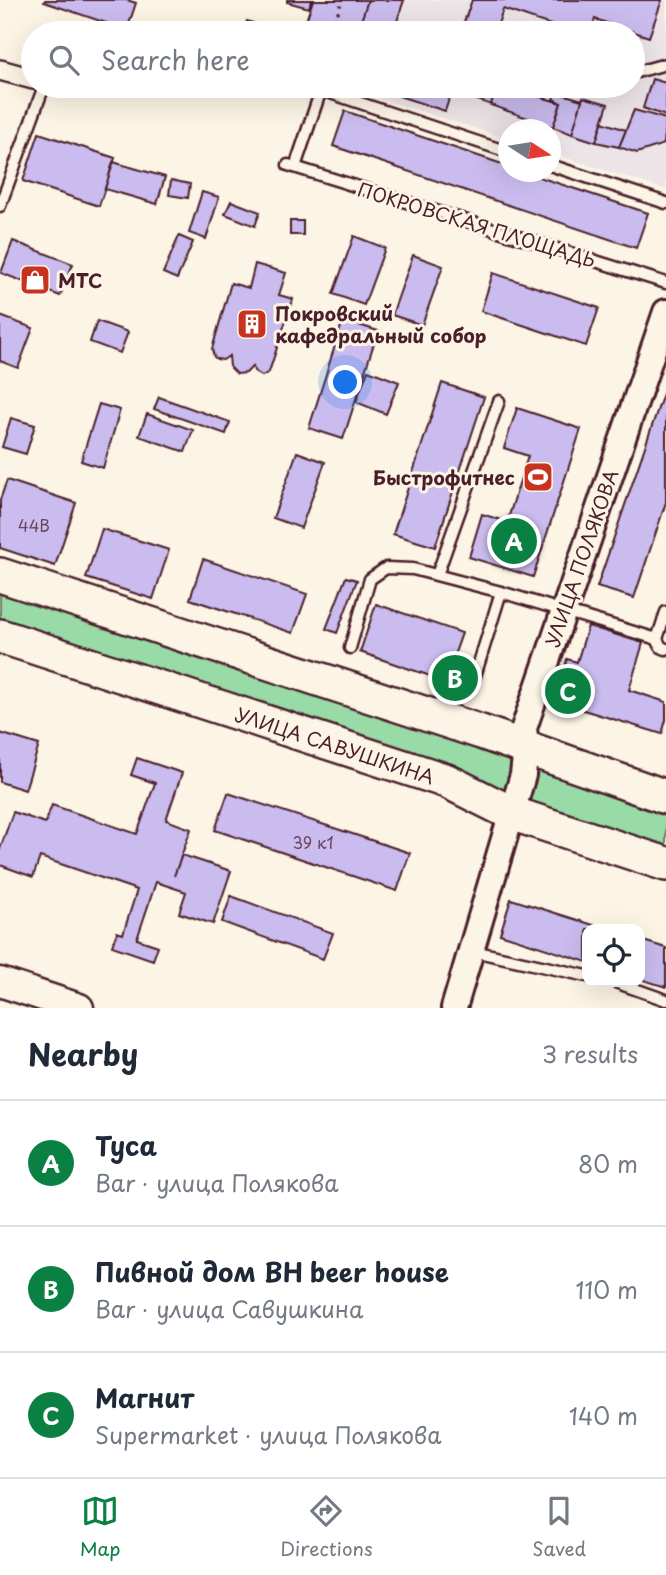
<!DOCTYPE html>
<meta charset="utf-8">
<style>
body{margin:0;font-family:"Playpen Sans",sans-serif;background:#f6f6f7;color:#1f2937}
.controls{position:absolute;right:21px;bottom:21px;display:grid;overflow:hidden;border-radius:14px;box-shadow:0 7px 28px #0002}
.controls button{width:63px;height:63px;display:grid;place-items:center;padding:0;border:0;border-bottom:2px solid #e0e1e3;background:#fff;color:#1f2937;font:35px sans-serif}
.compass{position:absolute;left:498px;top:119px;width:63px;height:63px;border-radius:50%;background:#fff;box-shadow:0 7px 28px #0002;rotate:102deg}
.you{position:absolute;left:346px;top:383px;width:24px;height:24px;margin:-18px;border:5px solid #fff;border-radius:50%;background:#1a73e8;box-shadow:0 0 0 10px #1a73e833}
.badge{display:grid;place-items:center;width:46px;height:46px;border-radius:50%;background:#0b8043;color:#fff;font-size:23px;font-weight:700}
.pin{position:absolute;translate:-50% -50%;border:4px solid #fff;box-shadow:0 2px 7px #0006}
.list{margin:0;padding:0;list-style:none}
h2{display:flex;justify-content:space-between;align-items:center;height:91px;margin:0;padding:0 28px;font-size:30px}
h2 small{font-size:23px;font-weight:400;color:#747a83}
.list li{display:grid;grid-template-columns:46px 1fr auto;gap:21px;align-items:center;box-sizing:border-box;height:126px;padding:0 28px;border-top:2px solid #e0e1e3}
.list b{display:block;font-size:26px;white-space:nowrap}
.list p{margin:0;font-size:23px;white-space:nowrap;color:#747a83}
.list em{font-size:23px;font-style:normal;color:#747a83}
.icon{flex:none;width:38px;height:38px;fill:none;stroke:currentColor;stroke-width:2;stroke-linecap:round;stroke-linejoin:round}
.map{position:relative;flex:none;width:666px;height:1008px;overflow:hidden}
.search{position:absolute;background:#fff;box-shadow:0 7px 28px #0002;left:21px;right:21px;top:21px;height:77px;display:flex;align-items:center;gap:18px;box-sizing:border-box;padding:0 24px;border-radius:38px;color:#747a83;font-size:26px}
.sheet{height:469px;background:#fff}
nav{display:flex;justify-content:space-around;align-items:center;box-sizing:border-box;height:98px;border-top:2px solid #e0e1e3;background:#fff;font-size:19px;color:#747a83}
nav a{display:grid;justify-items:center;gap:4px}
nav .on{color:#0b8043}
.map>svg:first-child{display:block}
.built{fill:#ede4e8}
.green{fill:#98dba6;stroke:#717d68;stroke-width:2}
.building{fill:#cabcee;stroke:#4a1f2b;stroke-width:2}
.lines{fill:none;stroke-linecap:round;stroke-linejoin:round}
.service-casing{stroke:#4a1f2b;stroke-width:15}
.minor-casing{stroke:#4a1f2b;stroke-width:24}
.tertiary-casing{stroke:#4a1f2b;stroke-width:30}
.secondary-casing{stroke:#4a1f2b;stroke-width:33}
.trunk-casing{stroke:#4a1f2b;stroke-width:38}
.path{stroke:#4a1f2b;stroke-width:3.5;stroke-dasharray:2 5;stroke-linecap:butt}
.service{stroke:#fcf5e5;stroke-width:10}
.minor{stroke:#fcf5e5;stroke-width:19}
.tertiary{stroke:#fcf5e5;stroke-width:24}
.secondary{stroke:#fcf5e5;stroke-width:28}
.trunk{stroke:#fcf5e5;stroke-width:33}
.labels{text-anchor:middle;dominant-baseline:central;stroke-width:6;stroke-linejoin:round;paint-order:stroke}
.number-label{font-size:16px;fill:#6a465c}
.street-label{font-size:19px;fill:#4a1f2b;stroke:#fcf5e5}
.poi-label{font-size:19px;font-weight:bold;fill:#4a1f2b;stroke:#fcf5e5;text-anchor:start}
</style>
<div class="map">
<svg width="666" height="1008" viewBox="0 0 666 1008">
<rect width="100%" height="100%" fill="#fcf5e5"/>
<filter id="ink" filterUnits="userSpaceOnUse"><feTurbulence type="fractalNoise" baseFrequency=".0143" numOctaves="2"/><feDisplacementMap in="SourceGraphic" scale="14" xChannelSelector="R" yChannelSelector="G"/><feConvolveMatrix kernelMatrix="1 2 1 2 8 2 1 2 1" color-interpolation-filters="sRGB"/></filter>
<g filter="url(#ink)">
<!-- built -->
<path class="built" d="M311,0H666V190L551,153L550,130H508V139L342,86H633V33H300Z"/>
<!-- green -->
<path class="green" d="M0,575L666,797V864L0,636Z"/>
<!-- building -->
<path class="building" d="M45,0H127L136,3L127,30L44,2Z
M287,0H311L309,8L287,2Z
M313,0H368L357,33H302Z
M368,0H404L393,33H357Z
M472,0H662L649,37L595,19L590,33H554L557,27L503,9L495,33H487L463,25Z
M247,21L283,33H242Z
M398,21L430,33H393Z
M652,79L666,83V116L643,108Z
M396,86H419L450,96L445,111L393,94Z
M428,86H476L472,98Z
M476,86L495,87L491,105L472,98Z
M496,86H504L561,103L553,127L491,105Z
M556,92L582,100L572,134L553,127L561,103L553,99Z
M583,97L608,104L596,142L572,134Z
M634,110L666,119L664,144L637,153L619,147Z
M345,111L508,166V172H524L648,213L636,248L333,146Z
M602,122L626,130L619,147L596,142Z
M39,133L115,158L99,206L23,181Z
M113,162L165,177L157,204L105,189Z
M171,180L190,184L188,198L169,195Z
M202,192L219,197L206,239L189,233Z
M231,201L260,212L255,226L225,214Z
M290,221H303V235H290Z
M179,236L193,242L177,279L163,273Z
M354,236L385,248L364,305L333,294Z
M13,241L73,264L60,296L1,273Z
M413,255L443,266L422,325L392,315Z
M255,264L286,273L279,295L293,299L269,372L262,376L254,371L253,366L246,373L237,374L230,367L229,356L223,360L217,359L214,357L212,349L231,283L249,288Z
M493,273L599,308L586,346L481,311Z
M0,316L33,328L18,368L0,361Z
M343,320L378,331L343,439L309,428Z
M97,321L128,332L120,353L90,342Z
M368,370L399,382L386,414L356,402Z
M442,383L484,397L435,547L393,534Z
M666,385V502L634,598L597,587Z
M159,397L230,422L226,434L154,409Z
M99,404L120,410L103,468L81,461Z
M517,408L581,429L533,577L469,557L482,514L507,522L528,456L504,448Z
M147,414L193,430L185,452L139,436Z
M11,418L35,425L26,454L2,447Z
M297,452L325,462L301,528L273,518Z
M7,480L76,503L55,566L0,548V500Z
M102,529L169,550L153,599L86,578Z
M203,559L307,594L293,633L190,599Z
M346,577L357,580L337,633L326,629Z
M376,604L462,633L445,681L360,652Z
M588,626L643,643L629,690L666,702V720L662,734L554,701L567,659L577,662Z
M0,733L39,745L25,790L0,782Z
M137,758L182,773L166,820L191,829L174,876L182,855L231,871L213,924L179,913L186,892L156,882L137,939L158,946L153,960L112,946L117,932L123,934L137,890L40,857L33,877L0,865V849L13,812L45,823L52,805L137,834L155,783L131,775Z
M228,793L410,853L397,891L215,830Z
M231,896L333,933L323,959L222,922Z
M511,899L606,929H587V962L500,934Z
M640,940L666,948V987L640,979Z"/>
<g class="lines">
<!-- service casing -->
<g class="service-casing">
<path id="service" d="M633,73L666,64
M288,165L666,283
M550,165L666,203
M295,167L321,90L508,152
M0,206L44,86
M437,575L499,401
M657,639L661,647L666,649
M350,648L370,579L386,568L413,569L501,592
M475,676L501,592L657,639L666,612
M473,951L587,976
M615,982L666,1000"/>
</g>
<!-- minor casing -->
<g class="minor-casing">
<path id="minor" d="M0,70L33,79"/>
</g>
<!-- tertiary casing -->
<g class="tertiary-casing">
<path id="tertiary" d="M454,1008L523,775L526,748L524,728L666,312"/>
</g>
<!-- secondary casing -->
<g class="secondary-casing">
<path id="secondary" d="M0,982L79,1008"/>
</g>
<!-- trunk casing -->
<g class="trunk-casing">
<path id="trunk" d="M0,575L481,732L666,797
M0,636L447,781L511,813L666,864"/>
</g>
<!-- path -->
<path class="path" d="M331,33L342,0"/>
<!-- service -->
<use href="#service" class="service"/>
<!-- minor -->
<use href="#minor" class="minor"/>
<!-- tertiary -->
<use href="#tertiary" class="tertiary"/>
<!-- secondary -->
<use href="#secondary" class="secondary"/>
<!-- trunk -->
<use href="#trunk" class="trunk"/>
</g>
</g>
<!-- icons -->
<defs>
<g id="shop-square" transform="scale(1.575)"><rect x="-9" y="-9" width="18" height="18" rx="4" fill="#c8321e" stroke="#fcf5e5"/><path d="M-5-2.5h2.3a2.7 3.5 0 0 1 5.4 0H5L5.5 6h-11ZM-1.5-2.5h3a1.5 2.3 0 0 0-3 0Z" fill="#fff"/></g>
<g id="building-square" transform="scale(1.575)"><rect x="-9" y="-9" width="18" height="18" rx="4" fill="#c8321e" stroke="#fcf5e5"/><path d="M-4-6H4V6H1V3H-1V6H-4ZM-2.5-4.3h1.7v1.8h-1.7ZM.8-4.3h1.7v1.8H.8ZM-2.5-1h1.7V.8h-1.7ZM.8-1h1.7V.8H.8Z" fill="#fff"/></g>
<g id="stadium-square" transform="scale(1.575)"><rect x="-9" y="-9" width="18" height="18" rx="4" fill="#c8321e" stroke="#fcf5e5"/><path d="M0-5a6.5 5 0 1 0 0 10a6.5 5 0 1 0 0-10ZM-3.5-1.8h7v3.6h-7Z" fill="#fff"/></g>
</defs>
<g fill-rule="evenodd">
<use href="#shop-square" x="35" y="280"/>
<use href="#building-square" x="252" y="324"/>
<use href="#stadium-square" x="538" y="477"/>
</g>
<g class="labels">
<!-- number labels -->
<g class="number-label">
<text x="34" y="525">44В</text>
<text x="313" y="842">39 к1</text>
</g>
<!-- street labels -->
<g class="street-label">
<text transform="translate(477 224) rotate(17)">ПОКРОВСКАЯ ПЛОЩАДЬ</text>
<text transform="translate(581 558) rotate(-71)">УЛИЦА ПОЛЯКОВА</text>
<text transform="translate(335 745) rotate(18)">УЛИЦА САВУШКИНА</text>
</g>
<!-- poi labels -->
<g class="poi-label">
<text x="58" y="280">МТС</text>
<text x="275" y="313">Покровский<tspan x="275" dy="22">кафедральный собор</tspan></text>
<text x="515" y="477" text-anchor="end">Быстрофитнес</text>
</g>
</g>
</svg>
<div class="controls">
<button><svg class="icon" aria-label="locate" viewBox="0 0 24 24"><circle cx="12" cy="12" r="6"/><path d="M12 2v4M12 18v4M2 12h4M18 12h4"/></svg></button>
</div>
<svg class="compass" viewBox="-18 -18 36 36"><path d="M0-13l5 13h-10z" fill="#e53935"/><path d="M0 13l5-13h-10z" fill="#747a83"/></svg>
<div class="you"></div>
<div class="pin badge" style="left:514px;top:541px">A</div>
<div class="pin badge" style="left:455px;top:678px">B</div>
<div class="pin badge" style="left:568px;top:691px">C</div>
<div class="search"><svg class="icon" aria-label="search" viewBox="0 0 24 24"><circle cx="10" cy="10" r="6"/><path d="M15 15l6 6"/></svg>Search here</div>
</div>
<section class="sheet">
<h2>Nearby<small>3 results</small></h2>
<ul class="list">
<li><span class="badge">A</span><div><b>Туса</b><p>Bar · улица Полякова</p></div><em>80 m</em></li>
<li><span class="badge">B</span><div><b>Пивной дом BH beer house</b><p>Bar · улица Савушкина</p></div><em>110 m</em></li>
<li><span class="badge">C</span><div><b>Магнит</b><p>Supermarket · улица Полякова</p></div><em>140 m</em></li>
</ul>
</section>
<nav>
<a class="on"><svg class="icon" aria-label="map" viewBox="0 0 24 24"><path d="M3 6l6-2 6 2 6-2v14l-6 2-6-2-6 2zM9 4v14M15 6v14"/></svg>Map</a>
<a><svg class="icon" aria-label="directions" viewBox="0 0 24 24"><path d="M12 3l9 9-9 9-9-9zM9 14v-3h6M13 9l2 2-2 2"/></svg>Directions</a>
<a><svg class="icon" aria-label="saved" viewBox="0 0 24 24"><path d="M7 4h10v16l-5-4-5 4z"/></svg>Saved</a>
</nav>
